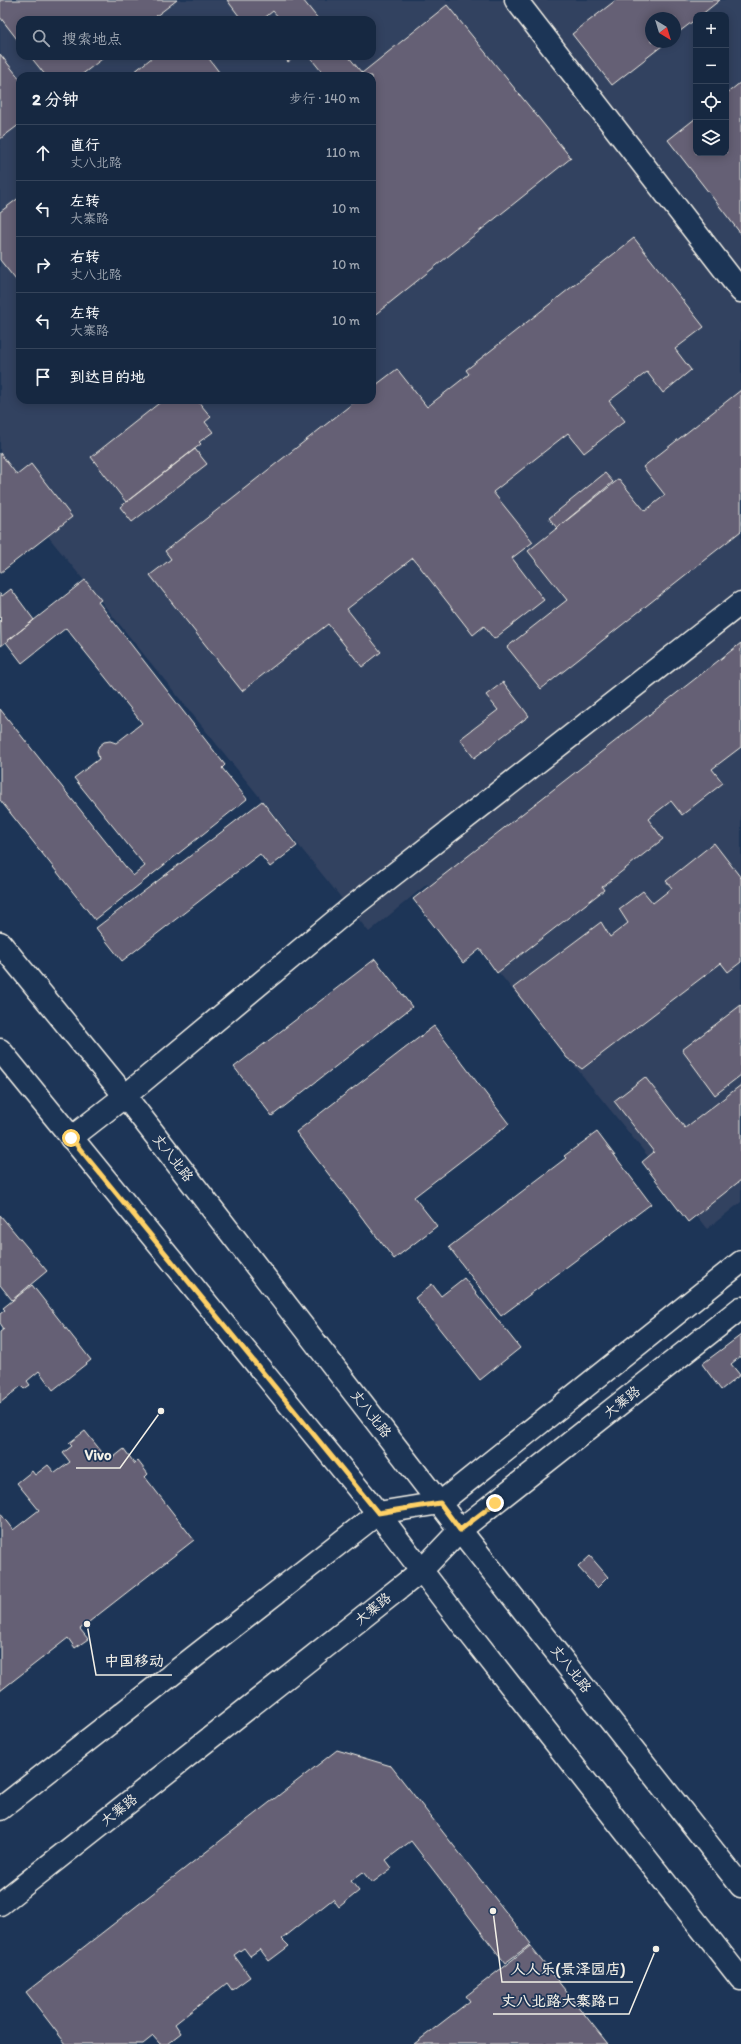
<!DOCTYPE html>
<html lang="zh">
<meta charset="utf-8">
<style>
body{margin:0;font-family:Itim,"LXGW WenKai TC",sans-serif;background:#1f3048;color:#f1f3f6}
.controls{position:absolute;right:12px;top:12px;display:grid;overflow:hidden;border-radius:8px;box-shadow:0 2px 10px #0003}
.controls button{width:36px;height:36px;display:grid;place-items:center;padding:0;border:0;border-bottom:1px solid #35445a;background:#162841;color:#f1f3f6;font:20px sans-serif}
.compass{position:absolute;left:645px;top:12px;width:36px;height:36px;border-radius:50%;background:#162841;box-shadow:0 2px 10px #0003;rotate:142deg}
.stop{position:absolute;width:12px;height:12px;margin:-9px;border:3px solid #ffd166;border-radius:50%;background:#fff}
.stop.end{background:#ffd166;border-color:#fff;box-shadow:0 1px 4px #0008}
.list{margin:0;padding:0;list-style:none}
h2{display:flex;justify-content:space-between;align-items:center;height:52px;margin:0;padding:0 16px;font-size:17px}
h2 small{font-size:13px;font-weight:400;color:#9ea6b1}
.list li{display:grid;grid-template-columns:26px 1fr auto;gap:12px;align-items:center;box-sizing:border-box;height:56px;padding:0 16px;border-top:1px solid #35445a}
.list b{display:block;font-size:15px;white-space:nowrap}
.list p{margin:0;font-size:13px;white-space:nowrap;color:#9ea6b1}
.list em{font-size:13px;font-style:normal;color:#9ea6b1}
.icon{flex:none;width:22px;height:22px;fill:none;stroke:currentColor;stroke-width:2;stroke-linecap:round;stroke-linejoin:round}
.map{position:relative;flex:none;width:741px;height:2044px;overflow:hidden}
.search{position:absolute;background:#162841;box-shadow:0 2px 10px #0003;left:16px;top:16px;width:360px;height:44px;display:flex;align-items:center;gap:10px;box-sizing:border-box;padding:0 14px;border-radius:12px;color:#9ea6b1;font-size:15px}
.panel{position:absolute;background:#162841;box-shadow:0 2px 10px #0003;left:16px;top:72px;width:360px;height:332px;border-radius:12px}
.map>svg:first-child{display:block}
.built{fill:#334260;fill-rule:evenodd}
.building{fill:#656174;stroke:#f4f1e8}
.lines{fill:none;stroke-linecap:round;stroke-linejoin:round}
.minor-casing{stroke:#f4f1e8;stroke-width:25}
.secondary-casing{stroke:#f4f1e8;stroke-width:25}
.primary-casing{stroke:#f4f1e8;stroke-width:25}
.minor{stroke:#1d3557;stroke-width:22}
.secondary{stroke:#1d3557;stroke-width:22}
.primary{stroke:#1d3557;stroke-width:22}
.route{stroke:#ffd166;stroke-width:5}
.labels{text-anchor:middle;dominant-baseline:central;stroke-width:3.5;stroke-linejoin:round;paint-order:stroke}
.street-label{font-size:14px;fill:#f4f1e8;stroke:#1d3557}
.leader{fill:none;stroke:#f4f1e8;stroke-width:1.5}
.callout-dot{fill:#f4f1e8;stroke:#1d3557;stroke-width:1.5}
.callout-label{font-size:15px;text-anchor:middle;font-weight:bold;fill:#f4f1e8;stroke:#1d3557;stroke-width:3.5;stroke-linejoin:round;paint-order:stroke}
</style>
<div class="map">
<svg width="741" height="2044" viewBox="0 0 741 2044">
<rect width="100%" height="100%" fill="#1d3557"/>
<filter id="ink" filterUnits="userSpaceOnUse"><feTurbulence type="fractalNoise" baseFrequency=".025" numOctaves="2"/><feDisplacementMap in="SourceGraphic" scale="8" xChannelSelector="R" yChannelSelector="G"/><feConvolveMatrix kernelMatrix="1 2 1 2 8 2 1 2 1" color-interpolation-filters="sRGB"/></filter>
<g filter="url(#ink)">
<!-- built -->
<path class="built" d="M0,0H741V1202L707,1229L427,884L369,932L0,477ZM696,15H726V153H696ZM651,18H675V42H651ZM20,20H372V56H20ZM20,76H372V400H20Z"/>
<!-- building -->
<path class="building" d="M0,0H177L151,20H20V43L0,17Z
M227,0H303L319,20H278L280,19L273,11L262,20H242Z
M616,0H720L701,15H696V19L675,35V18H651V42H667L612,85L572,34Z
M447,5L571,158L372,317V76H325L309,56H348L362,73Z
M0,54L20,79V124L0,139Z
M30,56H106L80,76H46Z
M154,56H207L222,76H129Z
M283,56H296L288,62Z
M741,82V234L668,140L696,118V153H726V94Z
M20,197V285L0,260V212Z
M634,238L704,327L675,349L691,370L663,393L647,372L609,401L625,421L584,453L568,433L493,492L533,542L512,558L544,600L494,639L484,626L473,635L413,558L347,609L381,652L362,667L328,624L242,691L150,575L171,559L165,551L357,400H372V388L397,369L427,407L469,374L466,370Z
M741,390V531L541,689L507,647L567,600L528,551L619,479L645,511L665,495L643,467Z
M163,400H197L211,417L205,422L213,432L199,442L201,444L126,502L91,457Z
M195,449L207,464L132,522L120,507Z
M0,453L17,475L31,464L72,517L0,573Z
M605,473L613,482L557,528L549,518Z
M85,580L101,600L98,602L225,765L222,768L247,799L95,920L0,800V709L133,876L145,866L74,778L99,759L97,751L99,746L104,742L110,741L116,743L142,723L66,628L22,663L6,642Z
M11,589L34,620L1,646L0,593L2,596Z
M741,643V747L712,769L723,783L682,815L671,801L648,819L663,839L602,887L604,890L497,973L480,949L463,963L413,899Z
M503,682L529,716L474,758L460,739L498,710L486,695Z
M262,801L297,846L270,867L260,854L122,961L96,928Z
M714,843L741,878V962L728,972L721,963L582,1069L567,1058L513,988L601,922L610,937L628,923L619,909L643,891L653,903L672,888L666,881Z
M375,959L412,1007L272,1116L234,1067Z
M741,1005V1075L715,1095L682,1050Z
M434,1026L509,1124L414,1197L437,1226L394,1259L296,1132Z
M645,1077L685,1128L741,1085V1180L688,1222L642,1162L654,1152L614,1101Z
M597,1132L651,1204L501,1316L449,1247L566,1158L564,1156Z
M0,1215L47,1271L12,1300L0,1285Z
M464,1278L520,1348L480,1380L415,1298L432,1284L441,1296Z
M32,1285L91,1360L53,1390L39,1371L27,1381L30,1385L24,1389L21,1386L0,1403V1332L4,1329L0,1323V1314L5,1310L3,1308Z
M741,1335V1356L731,1364L740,1375L721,1390L702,1364Z
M85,1431L109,1461L124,1449L135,1464L138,1461L148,1474L145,1477L194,1540L80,1629L88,1639L75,1648L68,1638L0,1691V1513L13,1530L39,1510L17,1483L32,1471L35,1475L48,1465L55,1473L70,1462L63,1453L72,1446L69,1443Z
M590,1556L608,1577L597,1588L578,1567Z
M337,1750L391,1766L531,1944L505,1963L411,1841L386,1860L392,1868L372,1883L363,1872L351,1881L359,1891L339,1907L333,1899L282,1939L289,1946L269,1961L260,1949L250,1956L244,1948L234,1955L250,1977L232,1990L227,1983L175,2024L181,2033L167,2044H160L153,2036L143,2044H66L26,1992Z
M530,1946L608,2044H414L470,2001L466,1996Z"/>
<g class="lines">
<!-- minor casing -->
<g class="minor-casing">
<path id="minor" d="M516,0L741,291
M71,1138L125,1096L352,907L741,603"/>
</g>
<!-- secondary casing -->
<g class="secondary-casing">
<path id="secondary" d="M0,1809L378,1513L440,1503L741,1262
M0,1904L377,1606L421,1571L460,1530L741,1308"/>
</g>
<!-- primary casing -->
<g class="primary-casing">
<path id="primary" d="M0,943L125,1096L460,1530L741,1886
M0,1050L378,1513L463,1625L741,1979"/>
</g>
<!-- minor -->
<use href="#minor" class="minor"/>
<!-- secondary -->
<use href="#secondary" class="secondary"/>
<!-- primary -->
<use href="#primary" class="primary"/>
</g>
</g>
<g class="lines" filter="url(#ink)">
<!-- route -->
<path class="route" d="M71,1138L378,1513L440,1503L460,1530L495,1503"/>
</g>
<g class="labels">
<!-- street labels -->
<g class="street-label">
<text transform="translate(173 1158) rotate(52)">丈八北路</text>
<text transform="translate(622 1402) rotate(-38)">大寨路</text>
<text transform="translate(371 1414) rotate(52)">丈八北路</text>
<text transform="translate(373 1609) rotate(-39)">大寨路</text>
<text transform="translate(571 1669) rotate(52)">丈八北路</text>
<text transform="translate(119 1810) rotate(-38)">大寨路</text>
</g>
</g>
<!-- callouts -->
<path class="leader" d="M161 1411L120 1468H76M87 1624L96 1675H172M493 1911L502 1982H633M656 1949L629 2014H493"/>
<g class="callout-dot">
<circle cx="161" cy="1411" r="4"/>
<circle cx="87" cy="1624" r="4"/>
<circle cx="493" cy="1911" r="4"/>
<circle cx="656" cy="1949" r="4"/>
</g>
<g class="callout-label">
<text x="98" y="1460">Vivo</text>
<text x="134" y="1666">中国移动</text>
<text x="568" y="1974">人人乐(景泽园店)</text>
<text x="561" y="2006">丈八北路大寨路口</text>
</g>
</svg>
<div class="controls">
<button>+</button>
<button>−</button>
<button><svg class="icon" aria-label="locate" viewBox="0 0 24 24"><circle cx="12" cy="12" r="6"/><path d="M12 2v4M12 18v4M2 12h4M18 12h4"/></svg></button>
<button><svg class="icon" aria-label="layers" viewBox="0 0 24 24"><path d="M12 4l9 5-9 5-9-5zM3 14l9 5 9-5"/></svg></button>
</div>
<svg class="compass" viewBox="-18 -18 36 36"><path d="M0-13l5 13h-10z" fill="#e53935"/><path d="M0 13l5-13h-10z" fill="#9ea6b1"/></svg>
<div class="stop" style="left:71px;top:1138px"></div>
<div class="stop end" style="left:495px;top:1503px"></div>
<div class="search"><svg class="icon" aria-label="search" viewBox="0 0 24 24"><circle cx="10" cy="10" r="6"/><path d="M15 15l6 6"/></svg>搜索地点</div>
<section class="panel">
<h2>2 分钟<small>步行 · 140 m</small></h2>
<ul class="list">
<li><svg class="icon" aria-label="ahead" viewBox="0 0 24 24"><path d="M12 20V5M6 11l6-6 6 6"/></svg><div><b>直行</b><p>丈八北路</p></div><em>110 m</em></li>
<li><svg class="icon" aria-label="left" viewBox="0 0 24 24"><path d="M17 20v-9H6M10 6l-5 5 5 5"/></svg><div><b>左转</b><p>大寨路</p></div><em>10 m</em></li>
<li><svg class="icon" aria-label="right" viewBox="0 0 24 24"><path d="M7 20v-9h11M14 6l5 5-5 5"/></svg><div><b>右转</b><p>丈八北路</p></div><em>10 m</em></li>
<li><svg class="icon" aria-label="left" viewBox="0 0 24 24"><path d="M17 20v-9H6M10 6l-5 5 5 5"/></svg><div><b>左转</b><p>大寨路</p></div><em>10 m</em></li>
<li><svg class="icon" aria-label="arrive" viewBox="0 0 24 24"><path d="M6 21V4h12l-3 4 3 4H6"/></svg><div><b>到达目的地</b></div></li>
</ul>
</section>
</div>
